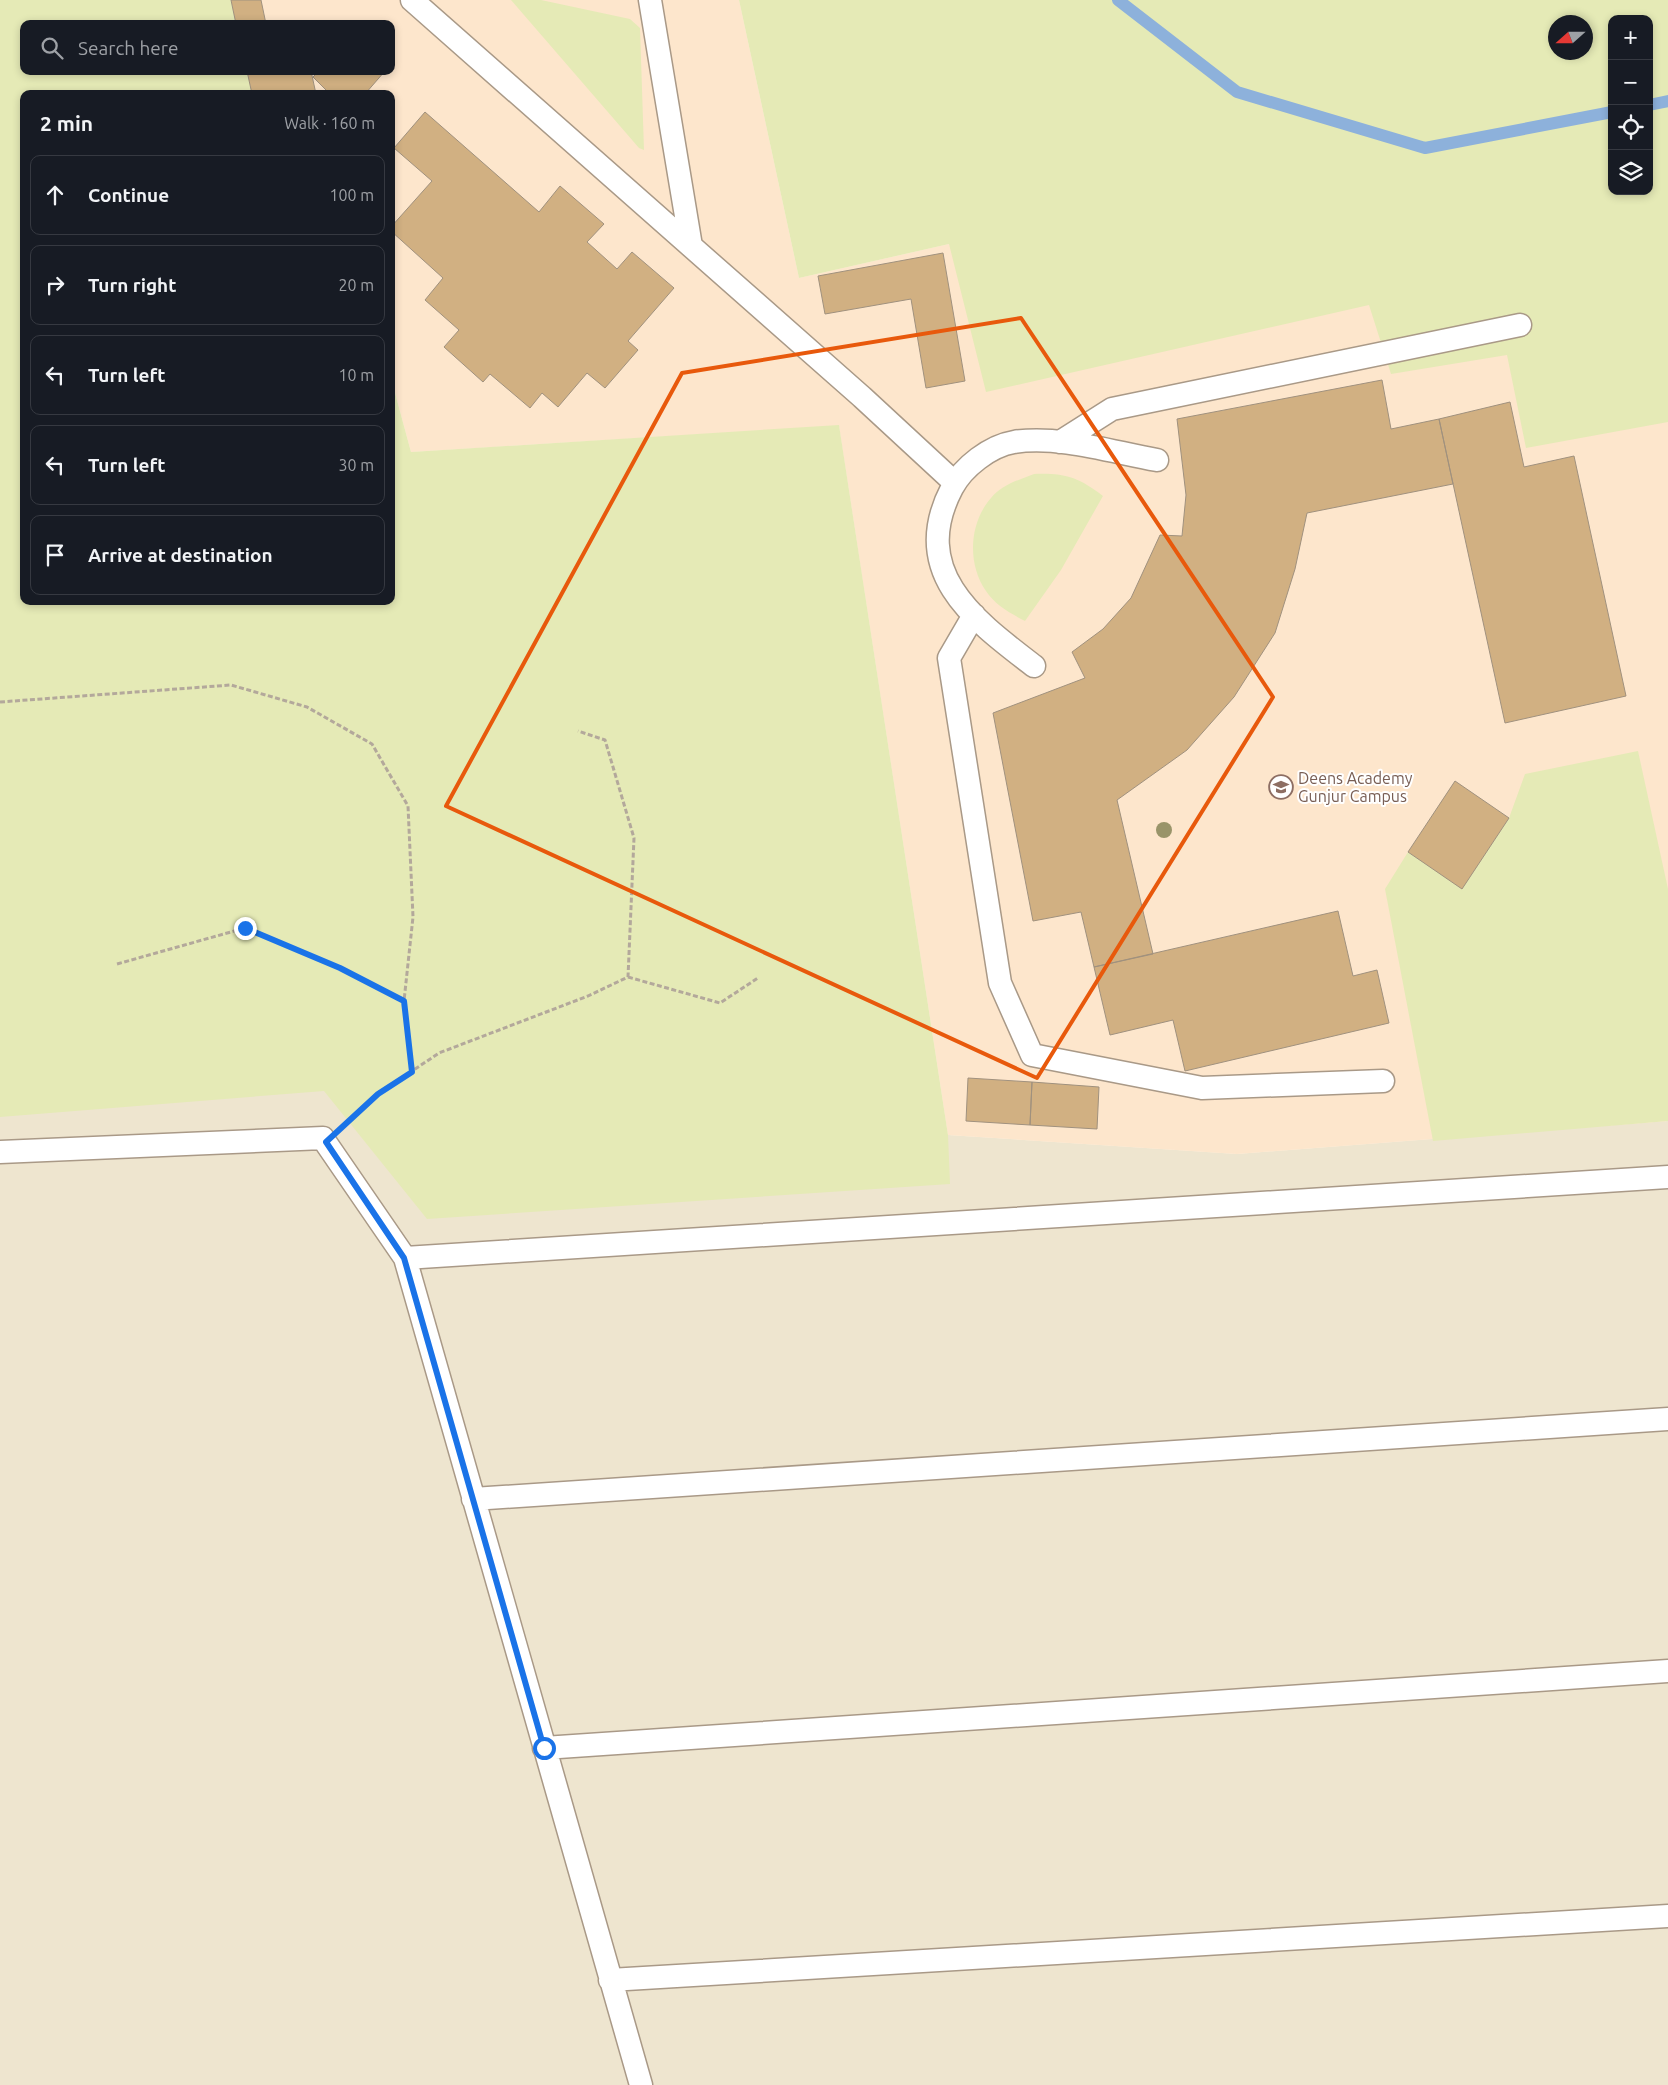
<!DOCTYPE html>
<meta charset="utf-8">
<style>
body{margin:0;font-family:Ubuntu,sans-serif;background:#20242c;color:#f1f3f6}
.controls{position:absolute;right:15px;top:15px;display:grid;overflow:hidden;border-radius:10px;box-shadow:0 2px 8px #0003}
.controls button{width:45px;height:45px;display:grid;place-items:center;padding:0;border:0;border-bottom:1px solid #363941;background:#171b24;color:#f1f3f6;font:25px sans-serif}
.compass{position:absolute;left:1548px;top:15px;width:45px;height:45px;border-radius:50%;background:#171b24;box-shadow:0 2px 8px #0003;rotate:249deg}
.stop{position:absolute;width:15px;height:15px;margin:-11px;border:4px solid #1a73e8;border-radius:50%;background:#fff}
.stop.end{background:#1a73e8;border-color:#fff;box-shadow:0 1px 5px #0008}
.list{margin:0;padding:0;list-style:none}
h2{display:flex;justify-content:space-between;align-items:center;height:65px;margin:0;padding:0 20px;font-size:21px}
h2 small{font-size:16px;font-weight:400;color:#9ea1a6}
.list li{display:grid;grid-template-columns:32px 1fr auto;gap:15px;align-items:center;box-sizing:border-box;height:80px;margin:0 10px 10px;padding:0 10px;border:1px solid #363941;border-radius:10px}
.list b{display:block;font-size:19px;white-space:nowrap}
.list em{font-size:16px;font-style:normal;color:#9ea1a6}
.icon{flex:none;width:28px;height:28px;fill:none;stroke:currentColor;stroke-width:2;stroke-linecap:round;stroke-linejoin:round}
.map{position:relative;flex:none;width:1668px;height:2085px;overflow:hidden}
.search{position:absolute;background:#171b24;box-shadow:0 2px 8px #0003;left:20px;top:20px;width:375px;height:55px;display:flex;align-items:center;gap:12px;box-sizing:border-box;padding:0 18px;border-radius:10px;color:#9ea1a6;font-size:19px}
.panel{position:absolute;background:#171b24;box-shadow:0 2px 8px #0003;left:20px;top:90px;width:375px;height:515px;border-radius:10px}
.map>svg:first-child{display:block}
.industrial{fill:#eee5cf}
.built{fill:#fde6cc}
.green{fill:#e5eab6;fill-rule:evenodd}
.lines{fill:none;stroke-linecap:round;stroke-linejoin:round}
.stream{stroke:#8db1db;stroke-width:12}
.building{fill:#d1b082;stroke:#a0917e}
.lane-casing{stroke:#a99987;stroke-width:25}
.path{stroke:#b3a89b;stroke-width:3;stroke-dasharray:5 2.5;stroke-linecap:butt}
.lane{stroke:#fff;stroke-width:22}
.tree{fill:#999469}
.route{stroke:#1a73e8;stroke-width:6}
.marked{fill:none;stroke:#e8590c;stroke-width:4;stroke-linejoin:round}
.labels{text-anchor:middle;dominant-baseline:central;stroke-width:4;stroke-linejoin:round;paint-order:stroke}
.education-label{font-size:16px;fill:#785e54;stroke:#fff;text-anchor:start}
</style>
<div class="map">
<svg width="1668" height="2085" viewBox="0 0 1668 2085">
<rect width="100%" height="100%" fill="#fff1e1"/>
<!-- industrial -->
<path class="industrial" d="M0,534L24,601H391L948,1135L1237,1154L1668,1121V2085H0Z"/>
<!-- built -->
<path class="built" d="M231,0H739L799,278L949,244L1668,234V1121L1237,1154L948,1135L839,426L411,452L391,378V94H252L247,71H391V24H236Z"/>
<!-- green -->
<path class="green" d="M0,0H231L236,24H24V71H247L252,94H24V601H391V378L411,452L839,425L948,1135L950,1184L427,1219L324,1091L0,1117Z
M511,0H541L630,19L640,28L644,150L639,148Z
M739,0H1668V422L1526,448L1507,355L1391,374L1369,305L986,392L949,244L799,278ZM1612,19H1649V191H1612ZM1556,22H1586V52H1556Z
M1034,474C1065,473 1078,477 1103,496L1061,570L1025,621C1010,613 995,605 986,591C967,564 969,523 991,498C1002,485 1018,480 1034,474Z
M1638,751L1668,889V1121L1433,1141L1385,889L1408,852L1462,888L1509,818L1525,774Z"/>
<g class="lines">
<!-- stream -->
<path class="stream" d="M1118,0L1237,92L1425,148L1612,112
M1649,105L1668,101"/>
</g>
<!-- building -->
<path class="building" d="M231,0H261L266,24H236Z
M247,71H311L316,94H252Z
M319,71H385L365,94H330L313,77Z
M425,112L539,212L560,186L604,224L587,242L617,269L632,252L674,288L628,341L638,350L605,388L587,373L558,407L542,393L530,408L490,374L483,382L444,347L459,330L425,300L443,278L391,231V227L432,181L394,148Z
M943,253L965,381L926,388L911,299L825,314L818,276Z
M1382,380L1391,429L1439,419L1453,484L1307,513L1295,569L1275,633L1234,697L1187,750L1117,800L1153,954L1094,967L1081,912L1033,921L993,713L1085,678L1072,652L1103,629L1131,598L1160,535L1182,536L1186,495L1177,419Z
M1510,402L1524,467L1574,456L1626,696L1505,723L1439,419Z
M1455,781L1509,818L1462,889L1408,852Z
M1338,911L1353,976L1377,970L1389,1023L1185,1071L1173,1020L1110,1035L1094,967Z
M968,1078L1032,1082L1030,1125L966,1121Z
M1032,1082L1099,1087L1097,1129L1030,1125Z"/>
<g class="lines">
<!-- lane casing -->
<g class="lane-casing">
<path id="lane" d="M412,0L862,397L955,483
M650,0L691,246
M1060,442L1112,409L1520,325
M974,615L949,658L1000,983L1032,1055L1202,1088L1383,1081
M1034,666C974,620 908,572 952,488C963,467 990,446 1014,442C1059,435 1112,452 1157,460
M0,1152L323,1138L326,1143L405,1258L641,2085
M405,1258L1668,1177
M473,1499L1668,1419
M544,1748L1668,1671
M610,1980L1668,1916"/>
</g>
<!-- path -->
<path class="path" d="M0,702L231,685L307,707L372,744L408,806L413,917L404,1001L412,1072
M117,964L245,928L340,968L404,1001
M628,977L720,1003L758,978
M350,1120L378,1094L439,1053L588,996L628,977L634,838L605,740L578,731"/>
<!-- lane -->
<use href="#lane" class="lane"/>
</g>
<!-- trees -->
<circle class="tree" cx="1164" cy="830" r="8"/>
<g class="lines">
<!-- route -->
<path class="route" d="M245,928L340,968L404,1001L412,1072L378,1094L326,1142L404,1258L544,1748"/>
</g>
<!-- marked area -->
<path class="marked" d="M1021,318L1273,697L1037,1078L446,806L682,373Z"/>
<!-- icons -->
<defs>
<g id="school-ring" transform="scale(1.25)"><circle r="9.5" fill="#fff" stroke="#8d6e63" stroke-width="1.5"/><path d="M0-5L7-2L0 1L-7-2ZM-4 1L0 2.5L4 1V4Q0 6-4 4Z" fill="#8d6e63"/></g>
</defs>
<g fill-rule="evenodd">
<use href="#school-ring" x="1281" y="787"/>
</g>
<g class="labels">
<!-- education labels -->
<g class="education-label">
<text x="1298" y="778">Deens Academy<tspan x="1298" dy="18">Gunjur Campus</tspan></text>
</g>
</g>
</svg>
<div class="controls">
<button>+</button>
<button>−</button>
<button><svg class="icon" aria-label="locate" viewBox="0 0 24 24"><circle cx="12" cy="12" r="6"/><path d="M12 2v4M12 18v4M2 12h4M18 12h4"/></svg></button>
<button><svg class="icon" aria-label="layers" viewBox="0 0 24 24"><path d="M12 4l9 5-9 5-9-5zM3 14l9 5 9-5"/></svg></button>
</div>
<svg class="compass" viewBox="-18 -18 36 36"><path d="M0-13l5 13h-10z" fill="#e53935"/><path d="M0 13l5-13h-10z" fill="#9ea1a6"/></svg>
<div class="stop" style="left:544px;top:1748px"></div>
<div class="stop end" style="left:245px;top:928px"></div>
<div class="search"><svg class="icon" aria-label="search" viewBox="0 0 24 24"><circle cx="10" cy="10" r="6"/><path d="M15 15l6 6"/></svg>Search here</div>
<section class="panel">
<h2>2 min<small>Walk · 160 m</small></h2>
<ul class="list">
<li><svg class="icon" aria-label="ahead" viewBox="0 0 24 24"><path d="M12 20V5M6 11l6-6 6 6"/></svg><div><b>Continue</b></div><em>100 m</em></li>
<li><svg class="icon" aria-label="right" viewBox="0 0 24 24"><path d="M7 20v-9h11M14 6l5 5-5 5"/></svg><div><b>Turn right</b></div><em>20 m</em></li>
<li><svg class="icon" aria-label="left" viewBox="0 0 24 24"><path d="M17 20v-9H6M10 6l-5 5 5 5"/></svg><div><b>Turn left</b></div><em>10 m</em></li>
<li><svg class="icon" aria-label="left" viewBox="0 0 24 24"><path d="M17 20v-9H6M10 6l-5 5 5 5"/></svg><div><b>Turn left</b></div><em>30 m</em></li>
<li><svg class="icon" aria-label="arrive" viewBox="0 0 24 24"><path d="M6 21V4h12l-3 4 3 4H6"/></svg><div><b>Arrive at destination</b></div></li>
</ul>
</section>
</div>
